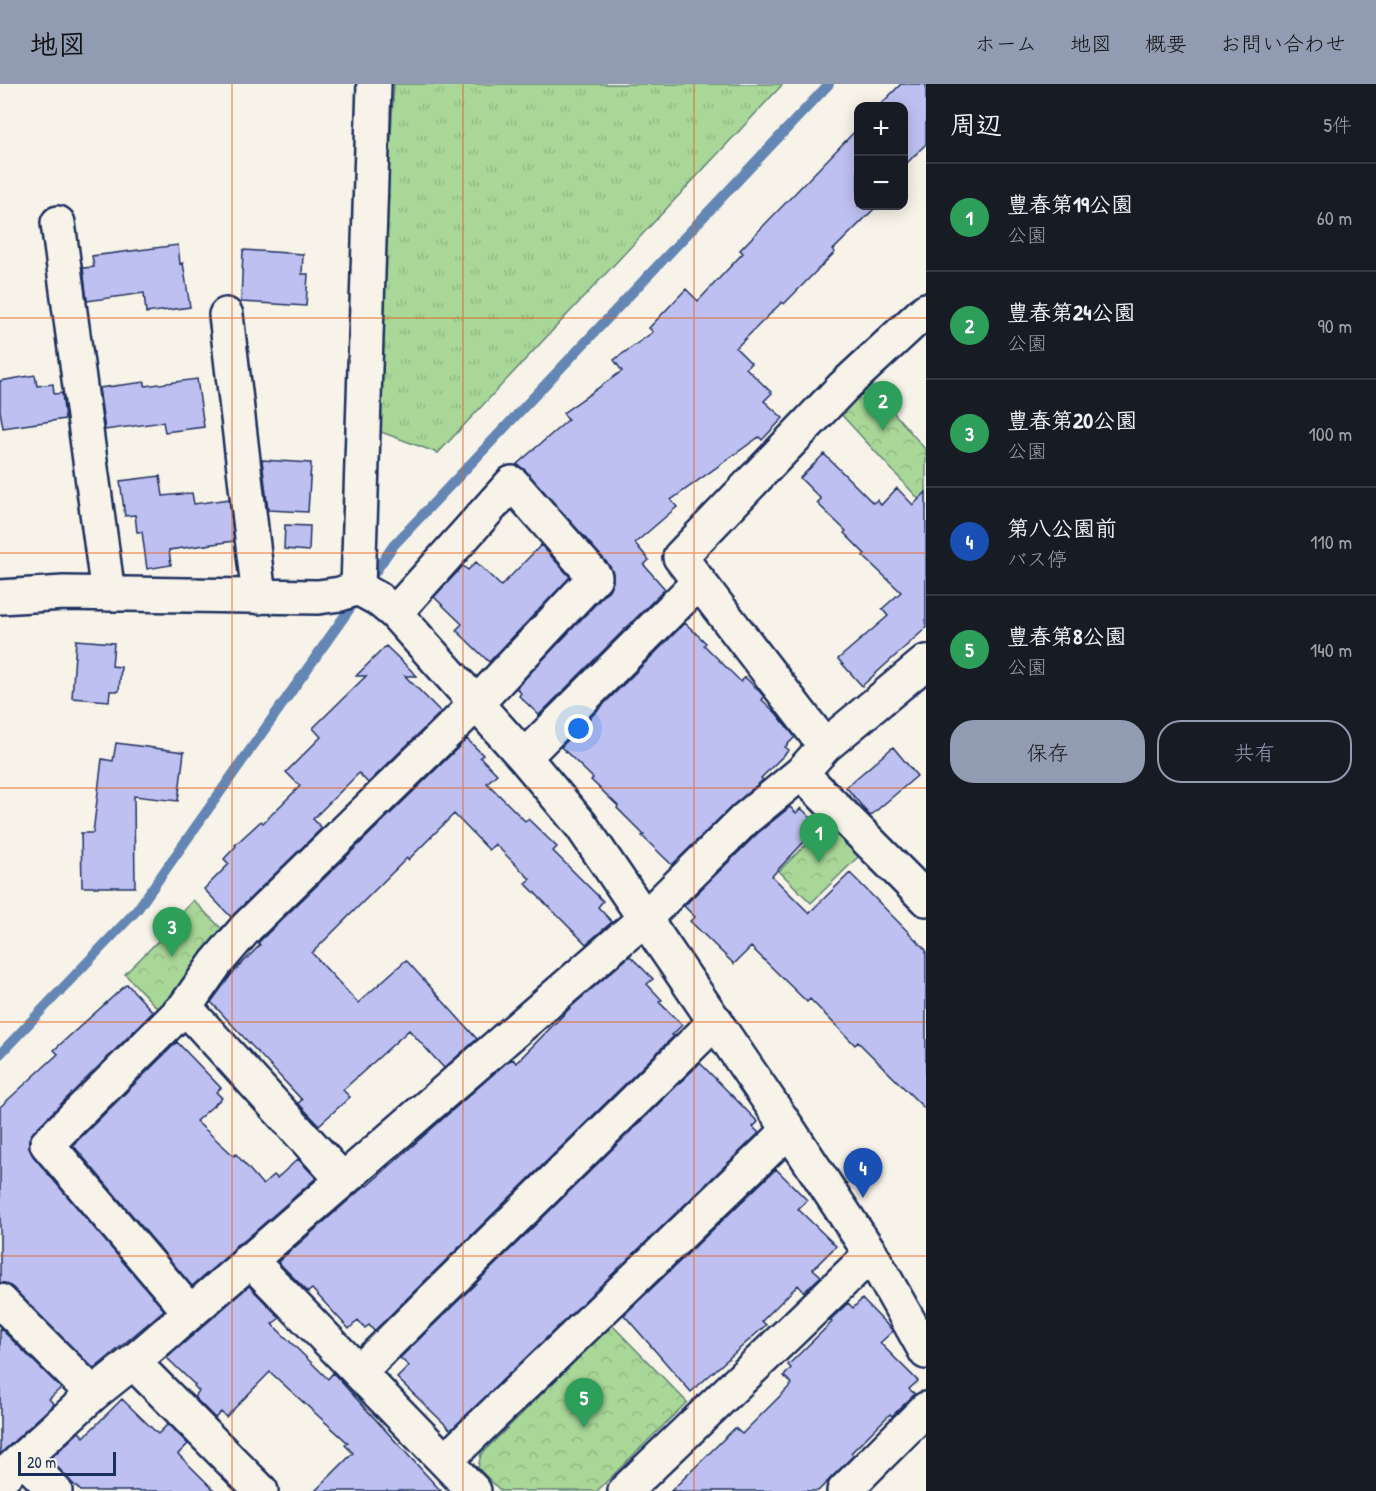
<!DOCTYPE html>
<html lang="ja">
<meta charset="utf-8">
<style>
body{margin:0;font-family:"Patrick Hand","Klee One",sans-serif;background:#242831;color:#f1f3f6}
.controls{position:absolute;right:18px;top:18px;display:grid;overflow:hidden;border-radius:12px;box-shadow:0 3px 15px #0003}
.controls button{width:54px;height:54px;display:grid;place-items:center;padding:0;border:0;border-bottom:2px solid #363941;background:#171b24;color:#f1f3f6;font:30px sans-serif}
.scale{position:absolute;left:18px;bottom:15px;width:98px;box-sizing:border-box;padding-left:6px;border:3px solid #1b2f5e;border-top:0;font-size:16px;line-height:21px;white-space:nowrap;color:#1b2f5e;-webkit-text-stroke:4px #f7f3e8;paint-order:stroke}
.you{position:absolute;left:579px;top:645px;width:21px;height:21px;margin:-15px;border:4px solid #fff;border-radius:50%;background:#1a73e8;box-shadow:0 0 0 9px #1a73e833}
.badge{display:grid;place-items:center;width:39px;height:39px;border-radius:50%;background:#919bb2;color:#fff;font-size:20px;font-weight:700}
.pin{position:absolute;translate:-50% -50px;filter:drop-shadow(0 2px 3px #0008)}
.pin::after{content:'';position:absolute;top:32px;width:21px;height:18px;background:inherit;clip-path:polygon(0 0,100% 0,50% 100%)}
.list{margin:0;padding:0;list-style:none}
h2{display:flex;justify-content:space-between;align-items:center;height:78px;margin:0;padding:0 24px;font-size:26px}
h2 small{font-size:20px;font-weight:400;color:#9ea1a6}
.list li{display:grid;grid-template-columns:39px 1fr auto;gap:18px;align-items:center;box-sizing:border-box;height:108px;padding:0 24px;border-top:2px solid #363941}
.list b{display:block;font-size:22px;white-space:nowrap}
.list p{margin:0;font-size:20px;white-space:nowrap;color:#9ea1a6}
.list em{font-size:20px;font-style:normal;color:#9ea1a6}
.actions{display:flex;gap:12px;padding:18px 24px}
.actions a{flex:1;padding:14px 0;border:2px solid #919bb2;border-radius:24px;text-align:center;font-size:21px;color:#919bb2}
.actions .main{background:#919bb2;color:#111}
.map{position:relative;flex:none;width:926px;height:1407px;overflow:hidden}
header{display:flex;align-items:center;gap:36px;box-sizing:border-box;height:84px;padding:0 30px;background:#919bb2;color:#111}
header strong{font-size:28px}
nav{display:flex;gap:33px;margin-inline-start:auto;font-size:21px}
main{display:flex}
aside{flex:1;background:#171b24}
.map>svg:first-child{display:block}
.grass{fill:url(#grass-tufts);stroke:#62837a;stroke-width:1.5}
.park{fill:url(#park-crowns);stroke:#62837a;stroke-width:1.5}
.lines{fill:none;stroke-linecap:round;stroke-linejoin:round}
.stream{stroke:#6486b4;stroke-width:10}
.building{fill:#bec0f1;stroke:#1b2f5e;stroke-width:1.5}
.minor-casing{stroke:#1b2f5e;stroke-width:38}
.minor{stroke:#f7f3e8;stroke-width:33}
.grid{fill:none;stroke:#e8590c;stroke-width:1.5;stroke-opacity:0.55}
</style>
<header>
<strong>地図</strong>
<nav><a>ホーム</a><a>地図</a><a>概要</a><a>お問い合わせ</a></nav>
</header>
<main>
<div class="map">
<svg width="926" height="1407" viewBox="0 0 926 1407">
<defs>
<pattern id="grass-tufts" width="24" height="20" patternUnits="userSpaceOnUse" patternTransform="scale(1.5)"><rect width="24" height="20" fill="#a9d797"/><path d="M3 7l-1-3M5 7V3M7 7l1-3M15 17l-1-3M17 17v-4M19 17l1-3" fill="none" stroke="#91b985"/></pattern>
<pattern id="park-crowns" width="20" height="18" patternUnits="userSpaceOnUse" patternTransform="scale(1.5)"><rect width="20" height="18" fill="#a9d797"/><path d="M2 6a3 3 0 1 1 6 0M12 15a3 3 0 1 1 6 0" fill="none" stroke="#91b985"/></pattern>
</defs>
<rect width="100%" height="100%" fill="#f7f3e8"/>
<filter id="ink" filterUnits="userSpaceOnUse"><feTurbulence type="fractalNoise" baseFrequency=".0167" numOctaves="2"/><feDisplacementMap in="SourceGraphic" scale="12" xChannelSelector="R" yChannelSelector="G"/><feConvolveMatrix kernelMatrix="1 2 1 2 8 2 1 2 1" color-interpolation-filters="sRGB"/></filter>
<g filter="url(#ink)">
<!-- grass -->
<path class="grass" d="M394,0H783L438,369L373,345Z"/>
<!-- park -->
<path class="park" d="M868,299L926,366V423L839,328Z
M828,739L860,771L811,819L779,787Z
M193,816L223,846L160,927L125,890L159,856Z
M612,1241L687,1318L597,1407H501L478,1384L481,1370Z"/>
<g class="lines">
<!-- stream -->
<path class="stream" d="M367,500L393,462L829,0
M0,970L137,826L358,513"/>
</g>
<!-- building -->
<path class="building" d="M901,0H926V60L903,83V22H879Z
M858,44V122H877L833,166L835,168L784,220L782,218L736,264L751,279L746,284L772,309L764,317L783,334L762,356L759,353L671,416L677,423L635,459L649,476L644,481L665,505L539,631L519,612L521,609L516,604L609,506L613,498V489L609,481L526,387L517,380L568,336L563,329L622,287L614,276L653,248L649,244L686,205L698,217L743,169L740,166Z
M178,161L180,180L183,179L190,223L146,229L144,209L87,217L83,184L94,183L92,172Z
M243,166L303,170L302,190H308L306,222L241,218Z
M35,291L37,302L53,300L54,310L62,309L65,335L3,344L0,327V297Z
M197,295L204,343L165,348L163,338L105,346L99,304L145,298V302Z
M824,370L873,419L877,416L881,421L897,404L913,421L926,408V544L862,602L838,575L888,532L882,525L901,508L863,472L865,470L844,449L846,447L817,419L821,415L800,394Z
M262,376L311,379L308,428L268,426Z
M160,392L163,412L192,409L194,420L229,415L234,457L169,466L171,481L147,485L142,448H137L135,431L125,432L120,397Z
M285,441L310,442L309,467L284,465Z
M541,461L570,493L489,578L456,546L462,540L434,513L463,482L468,486L476,478L501,502Z
M685,539L706,559L704,561L741,598L745,593L760,608L764,613L762,616L776,629L795,653L785,663L789,666L761,694L763,696L732,722L672,781L642,752L644,751L617,724L618,722L591,696L593,694L561,663Z
M76,556L114,559L112,582L121,583L119,607H110L109,617L72,614Z
M386,562L417,592H405L441,628L368,699L359,689L313,735L322,744L231,833L204,805L229,780L224,775L236,762L235,761L261,737L263,739L300,702L286,688L321,653L313,644L366,592H356Z
M467,655L483,671L480,673L497,690L487,699L525,737L528,735L557,763L553,767L603,817L598,823L612,838L586,860L525,799L530,795L495,760L489,766L454,730L408,776L407,774L312,869L358,919L406,876L477,955L444,984L409,946L343,1006L350,1013L319,1041L298,1019L302,1016L211,918L231,891L260,861L258,859L261,856Z
M116,659L184,668L178,717L134,712L135,803H82L81,749H93L102,675L113,677Z
M893,663L917,692L870,732L846,703Z
M790,723L796,729L801,724L819,742L772,792L809,829L850,789L926,866V1026L858,958L855,961L810,915L807,918L751,863L734,880L690,837L695,833L684,822L758,749Z
M630,872L653,895L647,900L662,916L659,918L682,941L672,951L674,952L374,1247L369,1241L365,1244L358,1236L349,1245L312,1205L308,1208L278,1178L366,1101L367,1102L507,978L513,975L516,979L572,922Z
M127,900L153,928L34,1047L29,1055V1064L33,1072L164,1226L94,1285L13,1204L5,1199H0V1023L58,970L54,966Z
M177,958L221,1004L216,1008L222,1014L196,1037L234,1072L236,1070L263,1101L274,1091L277,1094L298,1075L316,1094L244,1157L236,1161L233,1167L192,1202L73,1061Z
M700,979L758,1038L753,1043L759,1049L451,1346L397,1294L409,1282L400,1274Z
M776,1085L807,1116L798,1125L836,1162L813,1185L821,1192L804,1208L798,1201L762,1237L766,1241L691,1308L624,1231Z
M249,1202L280,1234L272,1240L328,1295L333,1289L441,1407H315L353,1369L345,1361L348,1359L270,1288L226,1333L221,1328L215,1334L194,1313L199,1307L194,1302L195,1301L167,1274Z
M862,1215L893,1247L880,1259L918,1297L909,1305L915,1310L892,1332L890,1330L851,1369L854,1371L818,1407H671L735,1344L742,1350L792,1300L784,1292L791,1284L788,1281L832,1238L830,1236L848,1219L853,1224Z
M0,1244L61,1304L49,1315L54,1320L0,1370Z
M122,1315L158,1350L168,1340L188,1360L178,1370L215,1407H81L70,1397L50,1375L79,1348L84,1353Z"/>
<g class="lines">
<!-- minor casing -->
<g class="minor-casing">
<path id="minor" d="M374,0L358,504L378,515L395,529L524,673L581,741L789,1046L871,1170L926,1268
M58,139L108,510
M226,231L259,513
M0,513L64,509L318,513L340,510L358,504
M825,662L680,473L843,303L926,226
M524,673L699,498
M801,689L926,815
M185,923L342,1095
M249,1175L474,1407
M0,1217L93,1310
M190,1228L47,1060L185,923L216,879L247,843L477,619L595,493L512,399L395,529
M133,1278L261,1407
M359,1288L716,937
M23,1374L55,1407
M445,1377L789,1046
M0,1395L93,1310L133,1278L644,835L745,735L801,689L825,662L926,578
M625,1407L871,1170
M844,1407L926,1325"/>
</g>
<!-- minor -->
<use href="#minor" class="minor"/>
</g>
</g>
<!-- grid -->
<path class="grid" d="M232,0V1407M463,0V1407M694,0V1407M0,234H926M0,469H926M0,704H926M0,938H926M0,1172H926"/>
</svg>
<div class="controls">
<button>+</button>
<button>−</button>
</div>
<div class="scale">20 m</div>
<div class="you"></div>
<div class="pin badge" style="left:819px;top:779px;background:#2e9e5b">1</div>
<div class="pin badge" style="left:883px;top:347px;background:#2e9e5b">2</div>
<div class="pin badge" style="left:172px;top:873px;background:#2e9e5b">3</div>
<div class="pin badge" style="left:863px;top:1114px;background:#1a4fb4">4</div>
<div class="pin badge" style="left:584px;top:1344px;background:#2e9e5b">5</div>
</div>
<aside>
<h2>周辺<small>5件</small></h2>
<ul class="list">
<li><span class="badge" style="background:#2e9e5b">1</span><div><b>豊春第19公園</b><p>公園</p></div><em>60 m</em></li>
<li><span class="badge" style="background:#2e9e5b">2</span><div><b>豊春第24公園</b><p>公園</p></div><em>90 m</em></li>
<li><span class="badge" style="background:#2e9e5b">3</span><div><b>豊春第20公園</b><p>公園</p></div><em>100 m</em></li>
<li><span class="badge" style="background:#1a4fb4">4</span><div><b>第八公園前</b><p>バス停</p></div><em>110 m</em></li>
<li><span class="badge" style="background:#2e9e5b">5</span><div><b>豊春第8公園</b><p>公園</p></div><em>140 m</em></li>
</ul>
<div class="actions"><a class="main">保存</a><a>共有</a></div>
</aside>
</main>
